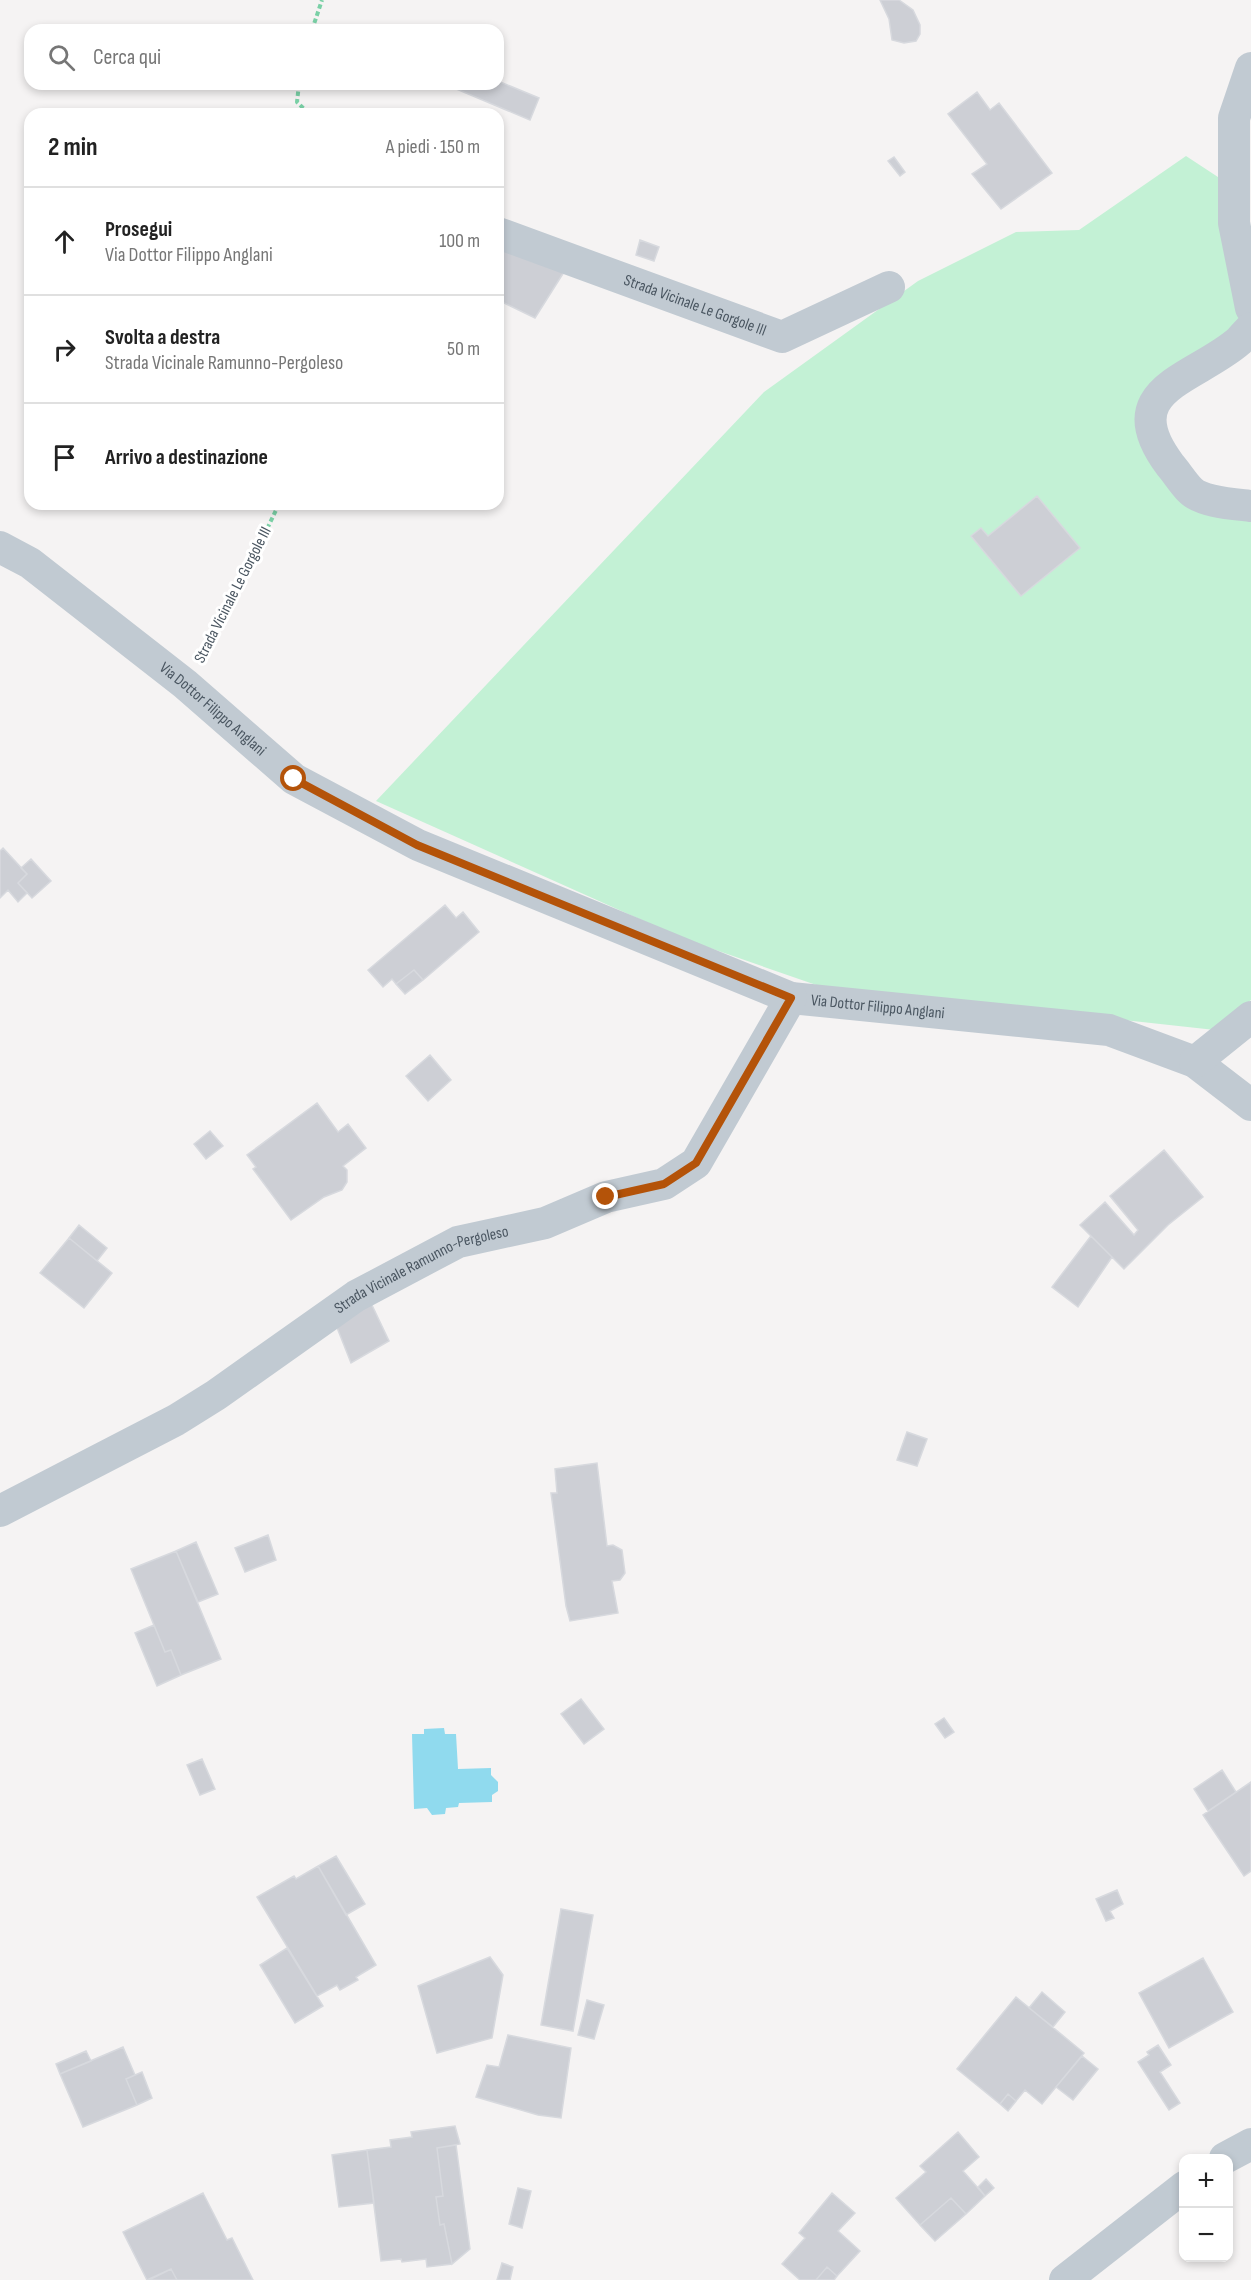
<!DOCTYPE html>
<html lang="it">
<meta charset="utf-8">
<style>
body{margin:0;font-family:"Sofia Sans Condensed",sans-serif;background:#f6f6f6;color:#222}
.controls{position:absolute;right:18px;bottom:18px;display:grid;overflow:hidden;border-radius:12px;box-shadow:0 3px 9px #0003}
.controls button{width:54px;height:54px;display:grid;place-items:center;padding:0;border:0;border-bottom:2px solid #e0e0e0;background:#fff;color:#222;font:30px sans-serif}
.stop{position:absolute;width:18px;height:18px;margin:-14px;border:4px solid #b45309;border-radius:50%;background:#fff}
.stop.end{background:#b45309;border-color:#fff;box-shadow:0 2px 6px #0008}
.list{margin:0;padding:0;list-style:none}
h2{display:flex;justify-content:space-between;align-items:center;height:78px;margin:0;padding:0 24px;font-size:26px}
h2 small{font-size:20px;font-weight:400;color:#767676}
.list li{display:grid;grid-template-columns:39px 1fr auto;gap:18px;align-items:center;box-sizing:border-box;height:108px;padding:0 24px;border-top:2px solid #e0e0e0}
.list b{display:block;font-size:22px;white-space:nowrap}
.list p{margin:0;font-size:20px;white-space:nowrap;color:#767676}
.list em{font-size:20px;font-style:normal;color:#767676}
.icon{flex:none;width:33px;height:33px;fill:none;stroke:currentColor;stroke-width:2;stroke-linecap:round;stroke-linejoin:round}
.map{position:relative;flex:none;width:1251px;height:2280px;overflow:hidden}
.search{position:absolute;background:#fff;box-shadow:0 3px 9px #0003;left:24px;top:24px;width:480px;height:66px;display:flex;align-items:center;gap:15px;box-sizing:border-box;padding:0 21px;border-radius:18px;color:#767676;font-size:22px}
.panel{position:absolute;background:#fff;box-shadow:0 3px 9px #0003;left:24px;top:108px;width:480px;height:402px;border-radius:18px}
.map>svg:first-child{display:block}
.green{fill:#c3f1d5}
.water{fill:#90daee}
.building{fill:#cdcfd5;stroke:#d7d9de;stroke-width:1.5}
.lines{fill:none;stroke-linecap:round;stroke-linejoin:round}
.path{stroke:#7ad0a6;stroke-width:4;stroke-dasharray:4.5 3;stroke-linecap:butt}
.minor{stroke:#c1cad2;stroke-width:32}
.route{stroke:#b45309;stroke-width:8}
.labels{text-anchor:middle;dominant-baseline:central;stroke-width:6;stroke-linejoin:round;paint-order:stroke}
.street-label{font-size:16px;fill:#4a5661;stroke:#fff}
</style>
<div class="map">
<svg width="1251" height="2280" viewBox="0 0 1251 2280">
<rect width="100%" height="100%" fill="#f5f3f3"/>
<!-- green -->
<path class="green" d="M1186,156L1221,179L1251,326L1138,405L1150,461L1251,520V1000L1215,1030L822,987L684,939L376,801L764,392L918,281L1016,232L1079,230Z"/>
<!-- water -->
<path class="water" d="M444,1728L445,1734H456L458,1769L491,1768V1775L498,1782V1791L492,1795V1802L459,1803L458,1807L446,1808L445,1814L432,1815L427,1808L414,1809L412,1734H424V1729Z"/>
<!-- building -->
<path class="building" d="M880,0H899L913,10L920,25V34L916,41L904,43L892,40L889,19Z
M498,81L539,98L530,120L447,85L498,84Z
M977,92L990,110L999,103L1052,173L1001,209L972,174L987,164L948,114Z
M894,157L905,172L900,176L888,161Z
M640,240L659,247L654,261L636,255Z
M498,243L564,272L535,318L498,300Z
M1037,496L1080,548L1021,596L971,536L981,528L988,536Z
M3,848L27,874L18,883L27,893L18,902L8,890L0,898V851Z
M31,859L51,881L32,898L18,883L27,874L21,868Z
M445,905L456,918L463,912L479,932L423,980L414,970L396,984L392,979L383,987L368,970Z
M414,970L423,980L405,994L396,984Z
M430,1055L451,1080L428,1101L406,1076Z
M317,1103L338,1132L348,1124L366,1148L343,1166L347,1170V1182L342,1190L324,1197L291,1220L253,1169L256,1167L247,1155Z
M210,1131L223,1146L206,1159L194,1144Z
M1164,1150L1203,1197L1168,1225L1124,1269L1080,1225L1105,1202L1134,1235L1138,1230L1110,1196Z
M79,1225L107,1248L97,1261L69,1238Z
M1091,1236L1112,1257L1078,1307L1052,1287Z
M69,1238L112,1273L84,1308L40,1273Z
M371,1303L389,1341L351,1363L336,1325Z
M907,1432L927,1439L917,1466L897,1460Z
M597,1463L607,1546L613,1545L622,1550L625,1573L620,1580L612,1581L618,1613L570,1621L566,1606L551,1493H557L555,1469Z
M268,1535L276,1560L245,1572L235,1548Z
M196,1542L218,1594L198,1602L176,1551Z
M176,1551L221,1659L181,1675L171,1650L165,1652L131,1569Z
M154,1625L165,1652L171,1650L181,1675L157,1686L135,1633Z
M581,1699L604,1729L584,1744L561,1714Z
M944,1718L954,1732L945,1738L935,1724Z
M202,1759L215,1789L200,1795L187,1765Z
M1222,1770L1236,1792L1208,1811L1194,1789Z
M1251,1782V1871L1244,1876L1203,1815Z
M336,1856L365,1904L346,1915L318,1866Z
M318,1866L376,1965L356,1977L358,1980L340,1990L337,1985L317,1996L257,1897L294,1876L296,1879Z
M1117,1890L1123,1904L1110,1911L1114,1918L1106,1921L1096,1899Z
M561,1909L593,1915L573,2031L541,2025Z
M287,1948L323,2006L295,2023L260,1965Z
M490,1957L503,1975L492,2038L437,2053L418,1986Z
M1203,1958L1233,2012L1169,2048L1139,1993Z
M1042,1992L1065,2012L1053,2027L1029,2008Z
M1016,1997L1084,2053L1042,2104L1025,2090L1016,2101L1008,2094L1000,2104L957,2069Z
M587,2000L604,2005L594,2039L578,2035Z
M508,2035L571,2048L561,2118L538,2115L476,2097L487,2065L499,2067Z
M1158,2045L1171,2065L1160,2072L1180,2103L1169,2110L1138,2062L1149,2055L1147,2052Z
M123,2047L135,2075L126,2079L137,2105L83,2127L60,2074Z
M86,2051L91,2061L60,2074L56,2064Z
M1082,2056L1098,2069L1073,2100L1056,2087Z
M142,2072L152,2098L137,2105L126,2079Z
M1008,2094L1016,2101L1008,2111L1000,2104Z
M455,2126L460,2144L437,2148L443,2196L436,2197L440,2225L444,2224L452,2264L427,2267L426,2259L402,2262L401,2259L381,2261L367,2150L391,2147L390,2140L412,2137L411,2132Z
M958,2132L979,2157L963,2171L985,2196L966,2214L951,2198L920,2225L896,2198L926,2172L920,2166Z
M456,2145L470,2249L452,2264L444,2224L440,2225L436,2197L443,2196L437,2148Z
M367,2150L374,2203L339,2207L332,2155Z
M986,2179L994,2188L985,2196L978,2187Z
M518,2188L531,2191L522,2228L509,2224Z
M203,2193L227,2240L232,2238L253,2280H177L171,2269L147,2280L123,2232Z
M832,2193L855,2213L838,2231L860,2251L837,2276L827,2267L816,2280H800L782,2264L805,2238L799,2233Z
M951,2198L966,2214L935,2241L920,2225Z
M502,2263L513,2267L510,2280H497Z
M827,2267L837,2276L834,2280H816Z
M171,2269L177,2280H149Z"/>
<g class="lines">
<!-- path -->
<path class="path" d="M312,30L322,0
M299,84L297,102L309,114
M202,655L225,617L279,504"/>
<!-- minor -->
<g class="minor">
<path d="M1251,68L1234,118V223L1251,308"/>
<path id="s1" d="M498,233L782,337L889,287"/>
<path d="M1251,328C1247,332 1243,337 1239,341C1194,380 1113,389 1170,465C1177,473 1183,483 1190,490C1201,502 1235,504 1251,506"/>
<path id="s2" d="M0,547L30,563L185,684L294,779L418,845L791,998L1109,1030L1195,1062L1251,1105"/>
<path d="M1195,1062L1251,1017"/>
<path id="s3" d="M0,1511L176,1420L216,1395L356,1296L458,1242L545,1223L606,1197L664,1184L696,1163L791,998"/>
<path d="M1225,2158L1251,2144"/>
<path d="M1065,2280L1184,2187"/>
</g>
</g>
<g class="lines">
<!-- route -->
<path class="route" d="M294,779L417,845L791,998L696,1163L664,1184L606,1197"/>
</g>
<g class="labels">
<!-- street labels -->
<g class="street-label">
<text stroke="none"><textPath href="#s1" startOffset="210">Strada Vicinale Le Gorgole III</textPath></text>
<text transform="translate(233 595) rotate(-63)">Strada Vicinale Le Gorgole III</text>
<text stroke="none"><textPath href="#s2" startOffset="268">Via Dottor Filippo Anglani</textPath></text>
<text stroke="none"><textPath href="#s2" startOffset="1006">Via Dottor Filippo Anglani</textPath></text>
<text stroke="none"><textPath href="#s3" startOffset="488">Strada Vicinale Ramunno-Pergoleso</textPath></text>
</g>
</g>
</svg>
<div class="controls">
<button>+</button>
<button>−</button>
</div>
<div class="stop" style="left:294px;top:779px"></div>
<div class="stop end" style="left:606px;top:1197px"></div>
<div class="search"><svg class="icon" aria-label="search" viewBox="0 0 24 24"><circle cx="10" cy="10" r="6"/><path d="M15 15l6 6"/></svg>Cerca qui</div>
<section class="panel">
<h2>2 min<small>A piedi · 150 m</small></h2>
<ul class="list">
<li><svg class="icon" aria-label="ahead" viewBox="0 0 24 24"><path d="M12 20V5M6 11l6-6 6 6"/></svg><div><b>Prosegui</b><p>Via Dottor Filippo Anglani</p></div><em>100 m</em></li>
<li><svg class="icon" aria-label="right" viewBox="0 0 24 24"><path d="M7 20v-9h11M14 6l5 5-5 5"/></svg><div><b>Svolta a destra</b><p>Strada Vicinale Ramunno-Pergoleso</p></div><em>50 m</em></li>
<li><svg class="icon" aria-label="arrive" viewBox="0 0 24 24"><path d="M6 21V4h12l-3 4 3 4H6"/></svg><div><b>Arrivo a destinazione</b></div></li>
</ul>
</section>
</div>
